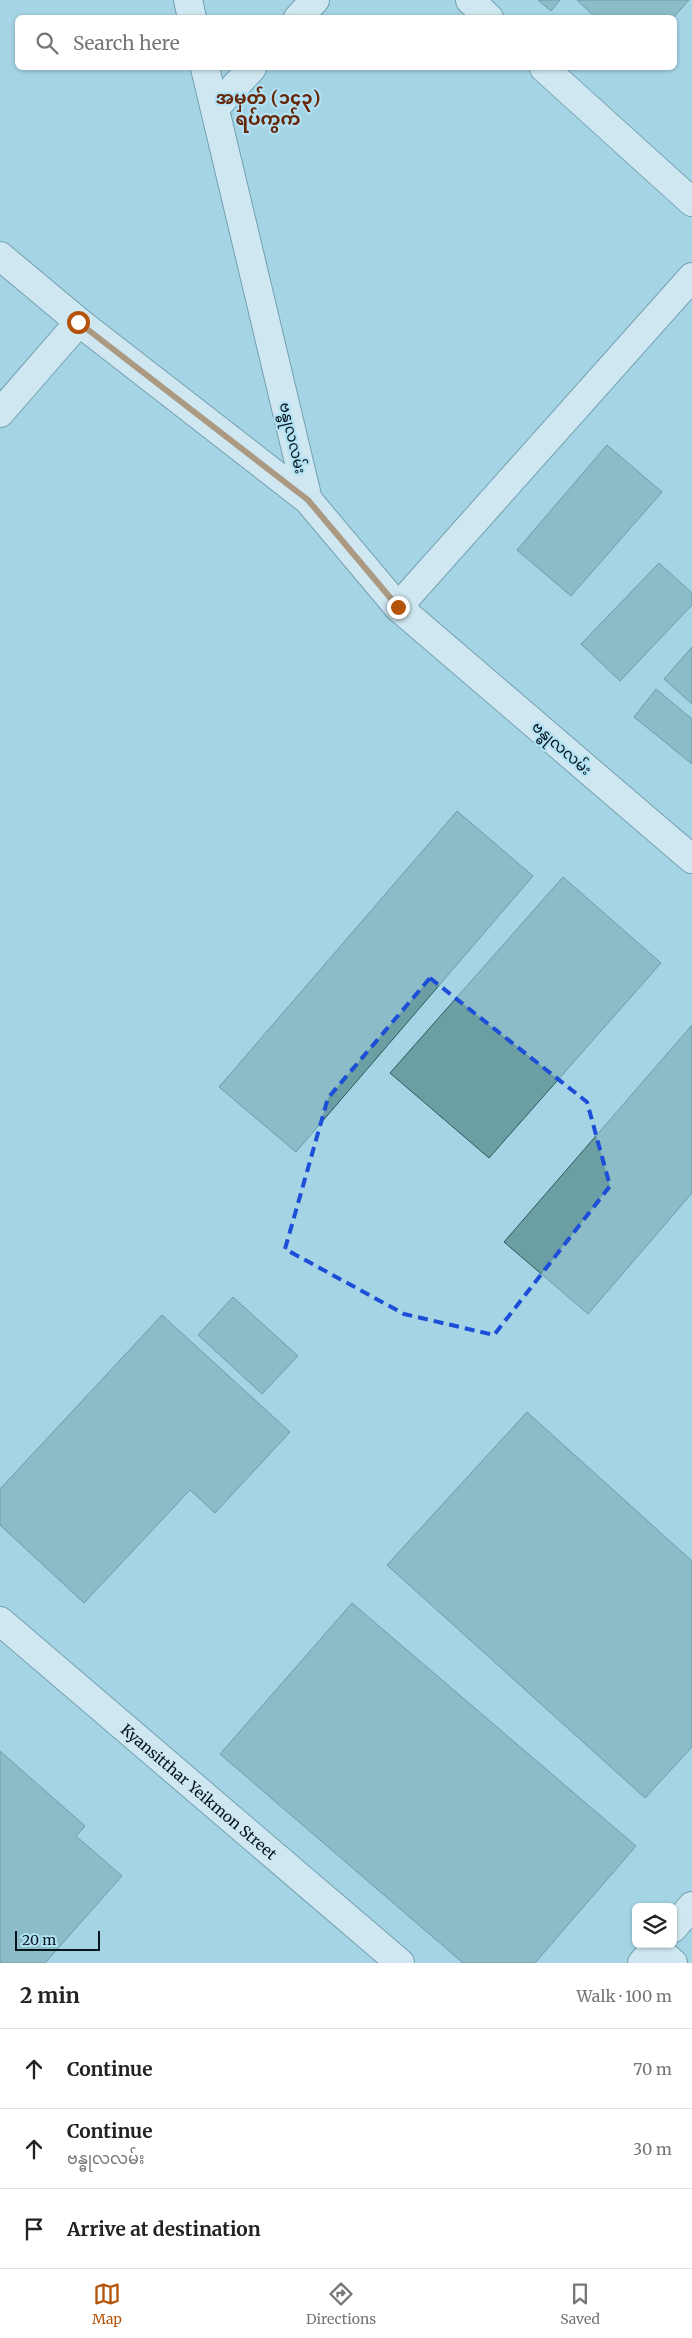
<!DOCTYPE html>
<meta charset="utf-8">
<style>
body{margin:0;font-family:Merriweather,"Noto Sans Myanmar",serif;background:#f2f2f2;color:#222}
.controls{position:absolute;right:15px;bottom:15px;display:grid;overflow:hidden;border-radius:8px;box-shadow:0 1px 4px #0004}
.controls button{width:45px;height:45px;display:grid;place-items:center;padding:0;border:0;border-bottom:1px solid #e0e0e0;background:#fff;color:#222;font:25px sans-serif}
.scale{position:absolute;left:15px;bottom:12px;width:85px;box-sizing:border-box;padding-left:5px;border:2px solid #04151c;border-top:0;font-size:14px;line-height:18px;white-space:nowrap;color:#04151c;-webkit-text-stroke:4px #b2e1f3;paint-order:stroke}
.stop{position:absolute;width:15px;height:15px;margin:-11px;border:4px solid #b45309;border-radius:50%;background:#fff}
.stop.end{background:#b45309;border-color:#fff;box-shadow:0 1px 5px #0008}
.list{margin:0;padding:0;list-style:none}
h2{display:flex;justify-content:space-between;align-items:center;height:65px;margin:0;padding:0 20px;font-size:21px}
h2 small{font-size:16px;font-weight:400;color:#767676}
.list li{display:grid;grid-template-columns:32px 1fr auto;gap:15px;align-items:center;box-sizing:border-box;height:80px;padding:0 20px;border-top:1px solid #e0e0e0}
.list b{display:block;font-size:19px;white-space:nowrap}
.list p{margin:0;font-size:16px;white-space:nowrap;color:#767676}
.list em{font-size:16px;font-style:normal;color:#767676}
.icon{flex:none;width:28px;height:28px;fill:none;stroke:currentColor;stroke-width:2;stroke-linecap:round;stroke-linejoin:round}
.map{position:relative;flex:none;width:692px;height:1963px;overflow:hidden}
.search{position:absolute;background:#fff;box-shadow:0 1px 4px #0004;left:15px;right:15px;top:15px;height:55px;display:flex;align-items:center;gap:12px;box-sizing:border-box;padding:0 18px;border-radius:8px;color:#767676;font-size:19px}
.sheet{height:305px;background:#fff}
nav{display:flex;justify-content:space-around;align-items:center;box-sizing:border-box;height:70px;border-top:1px solid #e0e0e0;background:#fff;font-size:14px;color:#767676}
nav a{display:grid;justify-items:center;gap:2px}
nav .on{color:#b45309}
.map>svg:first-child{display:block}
.building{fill:#6c9fa3;stroke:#285b5f}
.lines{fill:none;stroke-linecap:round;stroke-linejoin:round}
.minor-casing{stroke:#376473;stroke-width:30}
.tertiary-casing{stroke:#376473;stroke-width:30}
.minor{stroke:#fff;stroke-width:28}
.tertiary{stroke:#fff;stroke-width:28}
.route{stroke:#b45309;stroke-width:6}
.marked{fill:none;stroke:#1d4ed8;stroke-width:4;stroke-dasharray:10 6;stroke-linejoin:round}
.labels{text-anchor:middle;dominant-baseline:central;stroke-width:4.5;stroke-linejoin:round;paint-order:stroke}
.street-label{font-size:15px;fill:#04151c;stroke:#b2e1f3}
.quarter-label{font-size:18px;font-weight:bold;fill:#672709;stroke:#b2e1f3}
</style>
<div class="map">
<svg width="692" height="1963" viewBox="0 0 692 1963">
<rect width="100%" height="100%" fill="#a5d4e5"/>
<!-- building -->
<path class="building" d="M538,0H560L551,11Z
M577,0H689L673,18H596Z
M607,445L662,492L571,596L517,550Z
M659,563L692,593V605L620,681L581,644Z
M692,647V704L664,679Z
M656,689L692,719V764L634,717Z
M457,811L533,876L296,1152L219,1087Z
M563,877L661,963L489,1158L390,1073Z
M692,1025V1193L588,1314L504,1242Z
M233,1297L298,1356L262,1394L198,1335Z
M162,1315L290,1432L215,1513L190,1490L84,1603L0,1525V1489Z
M527,1412L692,1561V1747L645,1798L387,1565Z
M352,1603L636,1846L535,1963H463L220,1754Z
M0,1751L85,1826L76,1836L122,1876L45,1963H0Z"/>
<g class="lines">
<!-- minor casing -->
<g class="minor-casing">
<g id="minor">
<path d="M470,0L489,18"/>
<path d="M298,18L315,0"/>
<path d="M544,68L692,202"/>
<path d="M216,107L252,68"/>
<path d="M0,256L79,322L308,500"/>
<path d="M0,413L79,322"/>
<path d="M398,607L692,277"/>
<path id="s1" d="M0,1621L400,1963"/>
<path d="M656,1948L673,1963"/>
</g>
</g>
<!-- tertiary casing -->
<g class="tertiary-casing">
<path id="tertiary" d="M188,0L192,18
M205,68L308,500L398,607L692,859
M673,1928L692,1906
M642,1963L659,1944"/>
</g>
<!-- minor -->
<use href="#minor" class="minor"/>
<!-- tertiary -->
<use href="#tertiary" class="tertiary"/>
</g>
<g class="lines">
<!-- route -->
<path class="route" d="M78,322L308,500L398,607"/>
</g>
<!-- marked area -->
<path d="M0 0H692V1963H0ZM430,978L587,1102L610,1186L494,1335L404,1314L285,1249L328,1098Z" fill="#a5d4e5" fill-opacity=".55" fill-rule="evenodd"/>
<path class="marked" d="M430,978L587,1102L610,1186L494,1335L404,1314L285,1249L328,1098Z"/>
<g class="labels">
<!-- street labels -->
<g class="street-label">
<text transform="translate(293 438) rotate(77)">ဗန္ဓုလလမ်း</text>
<text transform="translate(562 748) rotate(41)">ဗန္ဓုလလမ်း</text>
<text stroke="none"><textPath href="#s1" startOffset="262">Kyansitthar Yeikmon Street</textPath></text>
</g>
<!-- quarter labels -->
<g class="quarter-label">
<text x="268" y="97">အမှတ် (၁၄၃)<tspan x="268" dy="21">ရပ်ကွက်</tspan></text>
</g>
</g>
</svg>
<div class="controls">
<button><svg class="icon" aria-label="layers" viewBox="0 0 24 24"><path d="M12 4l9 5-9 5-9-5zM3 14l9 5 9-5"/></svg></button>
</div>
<div class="scale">20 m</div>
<div class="stop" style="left:78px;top:322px"></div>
<div class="stop end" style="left:398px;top:607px"></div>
<div class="search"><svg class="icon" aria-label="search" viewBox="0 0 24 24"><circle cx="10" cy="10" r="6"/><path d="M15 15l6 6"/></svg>Search here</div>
</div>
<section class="sheet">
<h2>2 min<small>Walk · 100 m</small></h2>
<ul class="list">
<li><svg class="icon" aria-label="ahead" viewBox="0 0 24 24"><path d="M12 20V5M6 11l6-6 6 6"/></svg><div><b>Continue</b></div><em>70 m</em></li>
<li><svg class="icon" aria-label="ahead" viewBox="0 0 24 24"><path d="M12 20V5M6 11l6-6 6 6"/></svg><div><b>Continue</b><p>ဗန္ဓုလလမ်း</p></div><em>30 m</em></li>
<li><svg class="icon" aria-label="arrive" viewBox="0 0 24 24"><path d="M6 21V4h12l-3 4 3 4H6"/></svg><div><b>Arrive at destination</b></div></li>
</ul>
</section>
<nav>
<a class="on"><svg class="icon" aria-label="map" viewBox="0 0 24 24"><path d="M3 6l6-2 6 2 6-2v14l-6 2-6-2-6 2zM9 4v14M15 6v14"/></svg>Map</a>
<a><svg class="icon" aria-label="directions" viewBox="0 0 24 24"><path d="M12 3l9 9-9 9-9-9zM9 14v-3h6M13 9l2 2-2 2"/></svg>Directions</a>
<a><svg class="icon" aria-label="saved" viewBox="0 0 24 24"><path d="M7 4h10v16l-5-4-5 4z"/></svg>Saved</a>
</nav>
